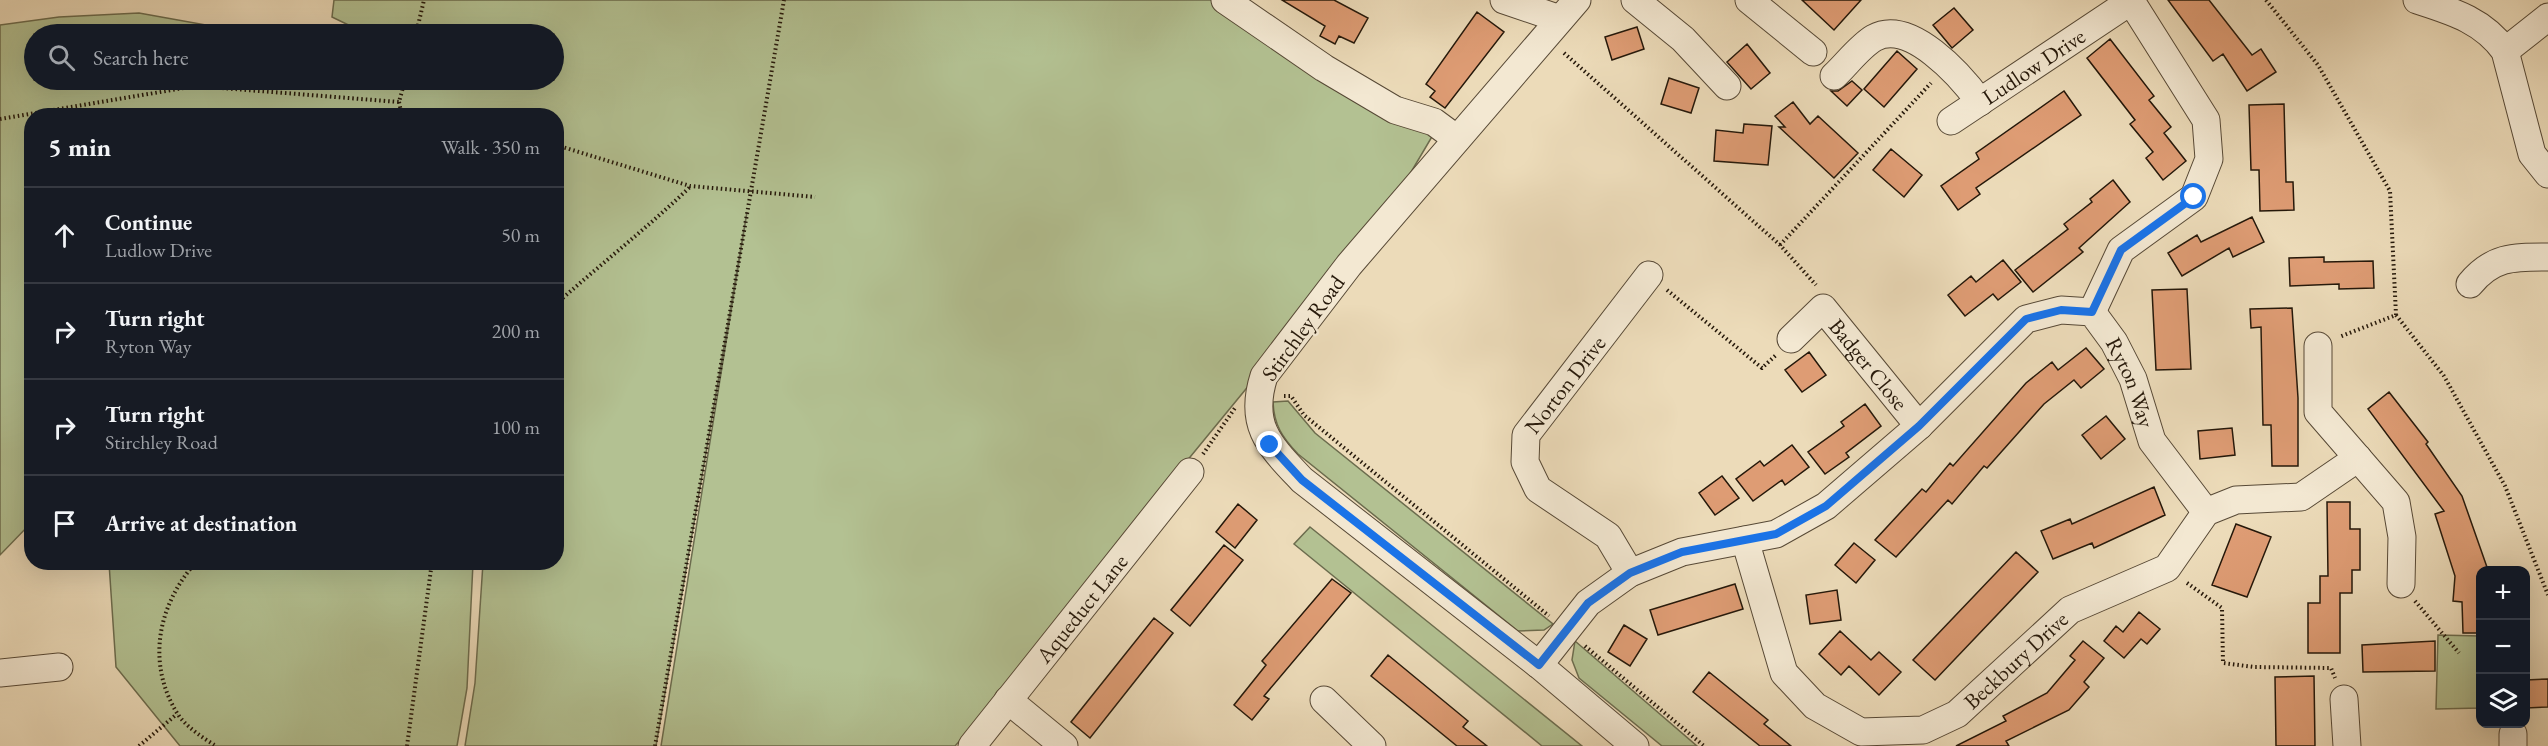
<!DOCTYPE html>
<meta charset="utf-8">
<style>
body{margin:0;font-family:"EB Garamond",serif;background:#242831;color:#f1f3f6}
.controls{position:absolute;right:18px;bottom:18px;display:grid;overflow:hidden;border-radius:12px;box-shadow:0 6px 24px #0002}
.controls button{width:54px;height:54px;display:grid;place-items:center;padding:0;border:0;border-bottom:2px solid #363941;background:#171b24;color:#f1f3f6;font:30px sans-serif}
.stop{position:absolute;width:18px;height:18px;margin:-14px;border:4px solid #1a73e8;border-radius:50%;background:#fff}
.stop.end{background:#1a73e8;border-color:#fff;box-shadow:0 2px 6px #0008}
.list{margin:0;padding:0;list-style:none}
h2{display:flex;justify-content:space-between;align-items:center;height:78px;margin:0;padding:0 24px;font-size:26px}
h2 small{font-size:20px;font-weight:400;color:#9ea1a6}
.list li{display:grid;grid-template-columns:39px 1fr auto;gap:18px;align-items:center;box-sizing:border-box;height:96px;padding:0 24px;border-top:2px solid #363941}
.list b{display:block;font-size:22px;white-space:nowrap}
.list p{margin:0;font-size:20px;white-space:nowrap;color:#9ea1a6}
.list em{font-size:20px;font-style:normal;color:#9ea1a6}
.icon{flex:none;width:33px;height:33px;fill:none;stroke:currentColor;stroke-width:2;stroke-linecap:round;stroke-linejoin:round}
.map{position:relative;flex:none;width:2548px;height:746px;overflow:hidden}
.search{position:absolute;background:#171b24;box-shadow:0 6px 24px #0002;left:24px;top:24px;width:540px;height:66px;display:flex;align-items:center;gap:15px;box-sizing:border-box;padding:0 21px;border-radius:33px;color:#9ea1a6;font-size:22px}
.panel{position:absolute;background:#171b24;box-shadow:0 6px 24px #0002;left:24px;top:108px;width:540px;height:462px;border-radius:24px}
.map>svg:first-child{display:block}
.green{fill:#b3c192;stroke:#6c6c4e;stroke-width:1.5}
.building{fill:#de9c74;stroke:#25180a;stroke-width:1.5}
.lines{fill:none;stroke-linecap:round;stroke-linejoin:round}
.minor-casing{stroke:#574936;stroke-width:29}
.path{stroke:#25180a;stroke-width:4;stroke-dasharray:1.5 3;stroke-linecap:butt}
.minor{stroke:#f3e8d2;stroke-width:27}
.route{stroke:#1a73e8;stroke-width:8}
.labels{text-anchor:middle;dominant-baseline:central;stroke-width:5;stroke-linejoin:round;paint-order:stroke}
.street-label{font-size:22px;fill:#25180a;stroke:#f3e8d2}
</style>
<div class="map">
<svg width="2548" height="746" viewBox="0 0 2548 746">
<rect width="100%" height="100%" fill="#ecdbb9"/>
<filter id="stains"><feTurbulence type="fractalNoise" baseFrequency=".00333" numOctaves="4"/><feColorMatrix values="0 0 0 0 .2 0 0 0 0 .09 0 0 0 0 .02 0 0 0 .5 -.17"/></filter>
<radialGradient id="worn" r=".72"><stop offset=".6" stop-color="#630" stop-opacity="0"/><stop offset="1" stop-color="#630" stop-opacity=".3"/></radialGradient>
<!-- green -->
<path class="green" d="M334,0H1238L1351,74L1443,118L1404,184L1319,300L1186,462L1005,691L955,746H661L747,212L656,746H465L475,683L483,563L556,562V116H32L31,523L0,555V25L59,17L139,13L256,34H34V80H554V34H367L332,17Z
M1288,401L1315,433L1553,624L1544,630L1518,631L1298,454C1282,437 1274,425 1273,402Z
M1310,527L1582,746H1542L1294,544Z
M109,563H473L467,688L457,746H180L116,667Z
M2438,635L2480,636V708L2436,709Z
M1575,641L1697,746H1662L1579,678L1572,660Z"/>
<!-- building -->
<path class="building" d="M1282,0H1334L1368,18L1354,43L1339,36L1335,44L1320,36L1325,26Z
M1802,0H1861L1834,30Z
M2168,0H2209L2252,55L2261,49L2276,72L2247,91L2223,54L2213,61Z
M1954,8L1973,30L1952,48L1933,25Z
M1477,12L1504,32L1445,108L1430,97L1435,91L1426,84Z
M1637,27L1644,49L1612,60L1605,37Z
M2110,39L2154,96L2149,100L2171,127L2164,133L2186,161L2163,180L2146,158L2153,152L2130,124L2135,120L2087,58Z
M1747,44L1770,73L1751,89L1727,62Z
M1897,51L1917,69L1884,107L1864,89Z
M1669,78L1699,88L1691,113L1661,104Z
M1852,81L1862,90L1847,106L1831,91H1838Z
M2064,91L2081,115L1976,188L1980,194L1958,210L1941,186L1979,159L1976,153Z
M1793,102L1810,124L1818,116L1858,153L1834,178L1779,127H1785L1775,116Z
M2284,104L2286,182H2293L2294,210L2260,211L2259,170H2251L2249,105Z
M1744,124L1772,126L1768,165L1714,161L1716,130L1743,133Z
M1891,149L1922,175L1904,197L1873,170Z
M2113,180L2130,202L2079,248L2083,252L2033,292L2015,270L2068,229L2064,224L2092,202L2090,199Z
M2252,217L2264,242L2233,257L2229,248L2182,276L2168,253L2197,235L2201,242Z
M2324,257V262L2373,261L2374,288L2339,289V284L2290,286L2289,258Z
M2003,260L2021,282L1998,300L1993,294L1965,316L1948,295L1971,276L1976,282Z
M2187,289L2191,369L2156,370L2152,290Z
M2292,308L2298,398V466H2272L2271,425H2263L2261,327L2251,328L2250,309Z
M2086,348L2104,369L2081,388L2074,380L2044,404L1987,468L1984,466L1952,504L1948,500L1896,557L1875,540L1922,489L1926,492L1950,463L1953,466L2026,383L2052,362L2058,370Z
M1809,352L1826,375L1802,392L1785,370Z
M2389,392L2428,442L2426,444L2462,496L2488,570H2481V633H2463L2462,602L2453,601L2455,576L2435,514L2444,511L2368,409Z
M1865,404L1881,426L1846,453L1849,457L1825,474L1808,452L1844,426L1841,422Z
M2106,416L2125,439L2101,459L2082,435Z
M2232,428L2235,455L2200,459L2198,431Z
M1792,445L1809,467L1785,485L1782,480L1753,501L1736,479L1760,461L1764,466Z
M1722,476L1739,498L1715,515L1699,493Z
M2154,487L2165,515L2094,548L2092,543L2053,559L2041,531L2070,519L2072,524Z
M2327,502H2350V529H2360V570H2352V593H2340V653H2308V603H2320V576H2328Z
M1238,504L1257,520L1235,548L1216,532Z
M2236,524L2271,537L2247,597L2212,585Z
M1854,543L1875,560L1856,583L1835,565Z
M1224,545L1243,560L1190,626L1171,610Z
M2016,552L2038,572L1935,680L1913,660Z
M1332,579L1351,593L1264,696L1269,699L1252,720L1234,705L1266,665L1262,661Z
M1735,584L1743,609L1658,635L1650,610Z
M1837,590L1841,620L1810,624L1806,595Z
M2139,612L2160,629L2147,644L2141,639L2124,658L2104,641L2116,626L2123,632Z
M1154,618L1173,633L1090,738L1071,722Z
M1624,625L1647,639L1630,666L1608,652Z
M1840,631L1871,660L1879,652L1901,672L1879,695L1849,666L1841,675L1819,654Z
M2083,641L2104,658L2084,682L2089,687L2069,710L2006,741L2009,746H1956L2006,721L2003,716L2047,693L2075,660L2070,656Z
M2435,641V671L2363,672L2362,645Z
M1388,655L1468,721L1463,727L1487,746H1457L1371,676Z
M1709,672L1768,720L1764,724L1791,746H1760L1693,692Z
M2314,676L2315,746H2276L2275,677Z
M2548,679V707L2526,708V680Z"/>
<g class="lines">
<!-- minor casing -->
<g class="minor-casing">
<g id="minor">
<path d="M1225,0L1324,68L1395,110L1434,122L1457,139"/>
<path d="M1504,0L1560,19"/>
<path d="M1577,0L1349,265L1264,376C1248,426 1270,446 1302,480L1539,665L1635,746"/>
<path d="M1635,0L1683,39L1727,86"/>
<path d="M1749,0L1813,52"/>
<path d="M2417,0C2451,11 2483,20 2505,51L2532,154L2548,174"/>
<path d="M2505,51L2548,17"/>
<path d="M1834,76C1846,65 1860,46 1874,38C1910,18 1961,76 1980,102"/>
<path id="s1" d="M1951,121L2131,1L2206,120L2209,159L2194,197L2121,250L2092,312"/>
<path d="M2470,284C2493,256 2514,257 2548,257"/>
<path id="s2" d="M1791,339L1823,308L1919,426"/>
<path d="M2318,346V412L2396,502L2402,537L2401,584"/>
<path id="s3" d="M1745,540L1784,673L1815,706L1861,732L1923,730L1957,714L2070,610L2167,568L2206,512L2236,500L2301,497L2358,458"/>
<path id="s4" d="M1630,573L1608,536L1538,489L1525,462L1526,435L1649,275"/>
<path id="s5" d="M1539,665L1588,603L1630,573L1682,552L1776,534L1826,506L1919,426L2026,319L2061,310L2092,312L2114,342L2133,379L2152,441L2206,512"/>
<path d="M0,673L59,667"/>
<path d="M2344,699L2347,746"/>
<path d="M1008,700L1064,746"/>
<path d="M1324,700L1372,746"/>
<path d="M2513,734V746"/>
<path id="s6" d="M972,746L1190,472"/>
</g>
</g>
<!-- path -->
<path class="path" d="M2266,0L2318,65L2390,191L2396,315L2339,337
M416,34L424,0
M1564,53L1780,245L1816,285
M399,102L402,116
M402,114L444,111L486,116
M0,119L196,86L399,102L405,80
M556,145L690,186L815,197
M1780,245L1931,83
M1667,290L1762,368L1776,355
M556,304C601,264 647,228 690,187
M2396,315L2444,376L2505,486L2548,595
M1284,396H1291L1304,415L1549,616
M1203,454L1235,408
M196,562C158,605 146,662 177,713C185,726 203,738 216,746
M2187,583L2222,608L2223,663L2254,667L2331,668L2335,678
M2415,601L2459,653
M1585,646L1704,746
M139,746L177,714
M407,746L432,562
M655,746L784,0"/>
<!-- minor -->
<use href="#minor" class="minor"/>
</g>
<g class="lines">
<!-- route -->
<path class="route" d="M1270,445L1302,480L1539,665L1588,603L1630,573L1682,552L1776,534L1826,506L1919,426L2026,319L2061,310L2092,312L2121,250L2194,197"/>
</g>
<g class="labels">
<!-- street labels -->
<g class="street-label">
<text stroke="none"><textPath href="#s1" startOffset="99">Ludlow Drive</textPath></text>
<text transform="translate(1303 328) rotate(-54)">Stirchley Road</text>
<text stroke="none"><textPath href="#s2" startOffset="117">Badger Close</textPath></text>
<text stroke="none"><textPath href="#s5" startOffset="762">Ryton Way</textPath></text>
<text stroke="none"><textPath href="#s4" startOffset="248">Norton Drive</textPath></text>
<text stroke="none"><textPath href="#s6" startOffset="176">Aqueduct Lane</textPath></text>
<text stroke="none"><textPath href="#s3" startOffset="416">Beckbury Drive</textPath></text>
</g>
</g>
<rect width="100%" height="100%" filter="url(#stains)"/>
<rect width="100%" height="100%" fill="url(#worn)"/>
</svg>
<div class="controls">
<button>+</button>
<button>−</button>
<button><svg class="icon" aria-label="layers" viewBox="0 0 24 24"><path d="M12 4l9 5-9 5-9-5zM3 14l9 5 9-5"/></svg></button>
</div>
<div class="stop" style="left:2194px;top:197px"></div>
<div class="stop end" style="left:1270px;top:445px"></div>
<div class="search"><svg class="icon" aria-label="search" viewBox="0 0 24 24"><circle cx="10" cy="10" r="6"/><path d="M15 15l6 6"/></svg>Search here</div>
<section class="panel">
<h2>5 min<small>Walk · 350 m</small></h2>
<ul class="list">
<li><svg class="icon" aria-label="ahead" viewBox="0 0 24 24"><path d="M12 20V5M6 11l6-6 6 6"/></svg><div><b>Continue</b><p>Ludlow Drive</p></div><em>50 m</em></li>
<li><svg class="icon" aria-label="right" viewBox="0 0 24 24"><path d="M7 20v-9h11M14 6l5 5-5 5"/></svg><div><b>Turn right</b><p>Ryton Way</p></div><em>200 m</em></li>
<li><svg class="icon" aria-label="right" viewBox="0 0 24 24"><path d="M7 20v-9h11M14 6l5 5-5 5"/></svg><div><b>Turn right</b><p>Stirchley Road</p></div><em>100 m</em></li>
<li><svg class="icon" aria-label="arrive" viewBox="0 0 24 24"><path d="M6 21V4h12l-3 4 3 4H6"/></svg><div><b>Arrive at destination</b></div></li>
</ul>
</section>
</div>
